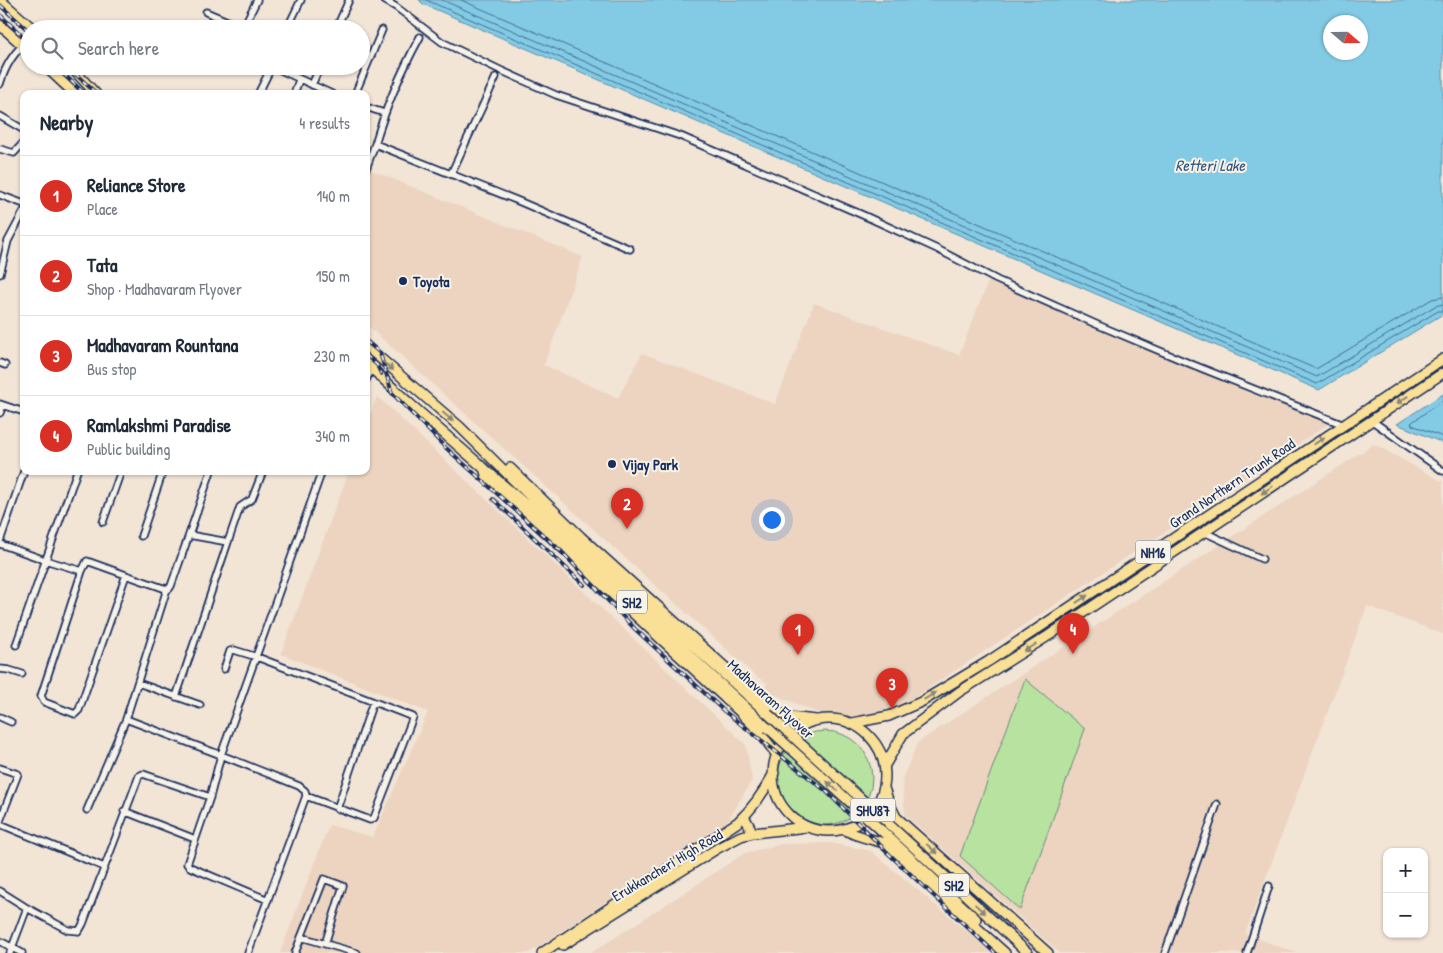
<!DOCTYPE html>
<meta charset="utf-8">
<style>
body{margin:0;font-family:"Patrick Hand",sans-serif;background:#f6f6f7;color:#1f2937}
.controls{position:absolute;right:15px;bottom:15px;display:grid;overflow:hidden;border-radius:10px;box-shadow:0 1px 4px #0004}
.controls button{width:45px;height:45px;display:grid;place-items:center;padding:0;border:0;border-bottom:1px solid #e0e1e3;background:#fff;color:#1f2937;font:25px sans-serif}
.compass{position:absolute;left:1323px;top:15px;width:45px;height:45px;border-radius:50%;background:#fff;box-shadow:0 1px 4px #0004;rotate:110deg}
.you{position:absolute;left:771px;top:519px;width:18px;height:18px;margin:-12px;border:4px solid #fff;border-radius:50%;background:#1a73e8;box-shadow:0 0 0 8px #1a73e833}
.badge{display:grid;place-items:center;width:32px;height:32px;border-radius:50%;background:#d93025;color:#fff;font-size:16px;font-weight:700}
.pin{position:absolute;translate:-50% -41px;filter:drop-shadow(0 1px 2px #0008)}
.pin::after{content:'';position:absolute;top:26px;width:18px;height:15px;background:inherit;clip-path:polygon(0 0,100% 0,50% 100%)}
.list{margin:0;padding:0;list-style:none}
h2{display:flex;justify-content:space-between;align-items:center;height:65px;margin:0;padding:0 20px;font-size:21px}
h2 small{font-size:16px;font-weight:400;color:#747a83}
.list li{display:grid;grid-template-columns:32px 1fr auto;gap:15px;align-items:center;box-sizing:border-box;height:80px;padding:0 20px;border-top:1px solid #e0e1e3}
.list b{display:block;font-size:19px;white-space:nowrap}
.list p{margin:0;font-size:16px;white-space:nowrap;color:#747a83}
.list em{font-size:16px;font-style:normal;color:#747a83}
.icon{flex:none;width:28px;height:28px;fill:none;stroke:currentColor;stroke-width:2;stroke-linecap:round;stroke-linejoin:round}
.map{position:relative;flex:none;width:1443px;height:953px;overflow:hidden}
.search{position:absolute;background:#fff;box-shadow:0 1px 4px #0004;left:20px;top:20px;width:350px;height:55px;display:flex;align-items:center;gap:12px;box-sizing:border-box;padding:0 18px;border-radius:28px;color:#747a83;font-size:19px}
.panel{position:absolute;background:#fff;box-shadow:0 1px 4px #0004;left:20px;top:90px;width:350px;height:385px;border-radius:10px}
.map>svg:first-child{display:block}
.built{fill:#ecd4c0}
.green{fill:#b8e29f;stroke:#6a887e}
.water{fill:#83cbe4;stroke:#598dae;fill-rule:evenodd}
.lines{fill:none;stroke-linecap:round;stroke-linejoin:round}
.shore{stroke:#456d94;stroke-width:1}
.street-casing{stroke:#1b2f5e;stroke-width:9}
.primary-casing{stroke:#1b2f5e;stroke-width:12}
.street{stroke:#f7f3e8;stroke-width:5.5}
.primary{stroke:#fadf96;stroke-width:9}
.rail-casing{stroke:#1b2f5e;stroke-width:4}
.rail{stroke:#f7f3e8;stroke-width:2;stroke-dasharray:5.5;stroke-linecap:butt}
.primary-bridge-casing{stroke:#1b2f5e;stroke-width:12;stroke-linecap:butt}
.primary-bridge{stroke:#fadf96;stroke-width:9}
.oneway{fill:#8a877a}
.poi-dot{fill:#1b2f5e;stroke:#f7f3e8;stroke-width:2}
.labels{text-anchor:middle;dominant-baseline:central;stroke-width:4;stroke-linejoin:round;paint-order:stroke}
.shield{fill:#f7f3e8;stroke:#5d6a87;stroke-width:1}
.shield-label{font-size:14px;font-weight:bold;fill:#1b2f5e}
.poi-label{font-size:15px;font-weight:bold;fill:#1b2f5e;stroke:#f7f3e8;text-anchor:start}
.street-label{font-size:15px;fill:#1b2f5e;stroke:#f7f3e8}
.water-label{font-size:16px;font-style:italic;fill:#355680;stroke:#f7f3e8}
</style>
<div class="map">
<svg width="1443" height="953" viewBox="0 0 1443 953">
<rect width="100%" height="100%" fill="#f2e5d6"/>
<filter id="ink" filterUnits="userSpaceOnUse"><feTurbulence type="fractalNoise" baseFrequency=".02" numOctaves="2"/><feDisplacementMap in="SourceGraphic" scale="10" xChannelSelector="R" yChannelSelector="G"/><feConvolveMatrix kernelMatrix="1 2 1 2 8 2 1 2 1" color-interpolation-filters="sRGB"/></filter>
<g filter="url(#ink)">
<!-- built -->
<path class="built" d="M366,168L583,257L544,365L618,398L642,353L775,404L814,303L959,355L990,277L1333,421L903,705L891,707L886,711L832,719L764,690L767,683L757,677L366,324Z
M377,396L746,745L752,780L728,821L529,953H280L329,825L373,837L428,712L281,654L349,471H366V426Z
M1374,444L1443,482V634L1367,606L1245,934L1297,953H1060L905,815L902,779L918,742Z
M831,843L871,851L993,953H591L745,853L781,844Z"/>
<!-- green -->
<path class="green" d="M1025,679L1085,729L1020,910L960,856Z
M778 778a47 47 0 1 1 94 0a47 47 0 1 1-94 0Z"/>
<!-- water -->
<path class="water" d="M419,0H1443V314L1319,390L423,4ZM1330,22H1360V52H1330Z
M1443,394V443L1397,424Z"/>
<g class="lines">
<!-- shore -->
<path class="shore" d="M426,0L1317,384L1438,311H1443
M442,0L1317,377L1435,306L1443,304
M461,0L1316,369L1432,299L1443,297
M1443,400L1411,423L1412,425L1443,437"/>
<!-- street casing -->
<g class="street-casing">
<path id="street" d="M384,0L396,7L442,42L500,70L556,95L680,136L865,216L937,249L997,280L1098,325L1191,364L1344,425
M206,12L246,29
M243,28L257,0
M287,29L301,0
M336,29L349,0
M420,37C401,72 386,106 375,144L516,200L630,249
M272,66L332,94
M0,84C5,67 14,51 29,40
M312,85L320,66
M258,94L272,66
M294,94L299,80
M355,94L382,30
M366,107L384,113
M0,116L24,130
M0,149L14,153L24,142
M366,169L375,144
M451,174L496,77
M0,195L24,204
M0,274L8,241L24,211
M0,363L5,365
M366,380L372,368
M0,404L24,412
M0,413L3,405
M1371,420L1443,471
M103,522L121,471
M1204,532L1262,559
M189,535L211,471
M141,536L163,471
M0,541L24,471
M0,544L45,560L82,571
M87,561L126,575L79,710L75,714L44,702L41,696L82,571Z
M126,575L163,588L169,589L171,586L189,535L228,542L240,507L252,499L263,471
M16,645L77,471
M0,669L9,670L22,674
M224,669L230,651L234,650L257,657L413,717L374,818L370,820L306,796L248,953
M138,683L200,705
M176,697L228,542
M0,717L11,722
M126,719L221,755L299,786L305,791L306,796
M0,768L18,774L0,821
M337,809L373,702
M87,810L126,719L167,589
M124,811L195,839
M0,824L104,867
M0,891L27,908
M268,900L190,867L187,864L210,797L221,755L322,471
M301,937L357,953
M0,941L22,953
M10,953L27,908L68,930L79,931L83,924L139,776L143,774L210,797
M295,953L324,879L343,886L325,944
M1165,953L1217,804
M1247,953L1269,886"/>
</g>
<!-- primary casing -->
<g class="primary-casing">
<path id="primary" d="M0,0L33,29
M0,25L29,51
M45,66L75,94
M70,66L96,94
M366,346L460,427L556,522L768,714
M366,363L409,403L557,532L768,728
M484,468L487,478L740,712L758,730L777,755
M510,468L581,537L769,707L788,717L816,720
M773 775a56 56 0 1 1 112 0a56 56 0 1 1-112 0Z
M852,723L889,716L921,702L989,661L1443,359
M885,765L903,734L959,692L1048,636L1443,373
M884,788L889,803L896,817L1048,953
M744,816L753,833
M880,816L1028,953
M844,829C856,837 870,838 883,843L1005,953
M881,830L976,919
M563,945L718,848L741,836L753,833L807,827
M542,953L738,822C754,807 764,792 774,773"/>
</g>
<!-- street -->
<use href="#street" class="street"/>
<!-- primary -->
<use href="#primary" class="primary"/>
<!-- rail casing -->
<g class="rail-casing">
<path id="rail" d="M0,5L29,31
M0,15L29,42
M55,66L85,94
M67,66L97,94
M366,341L380,353L392,393L445,447L561,551L635,629L724,711L826,791L889,854L995,953
M366,355L377,365L381,374
M493,499L584,585"/>
</g>
<!-- rail -->
<use href="#rail" class="rail"/>
<!-- primary-bridge casing -->
<g class="primary-bridge-casing">
<path id="primary-bridge" d="M768,714L880,816
M768,728L881,830"/>
</g>
<!-- primary-bridge -->
<use href="#primary-bridge" class="primary-bridge"/>
</g>
<!-- one-way arrows -->
<defs><path id="oneway-solid" d="M-6-.8H1V-3.2L6.5 0L1 3.2V.8H-6Z" transform="scale(1.25)"/></defs>
<g class="oneway">
<use href="#oneway-solid" transform="translate(388 366) rotate(40)"/>
<use href="#oneway-solid" transform="translate(1402 400) rotate(147)"/>
<use href="#oneway-solid" transform="translate(448 417) rotate(41)"/>
<use href="#oneway-solid" transform="translate(1319 441) rotate(-33)"/>
<use href="#oneway-solid" transform="translate(1267 490) rotate(146)"/>
<use href="#oneway-solid" transform="translate(1082 599) rotate(-34)"/>
<use href="#oneway-solid" transform="translate(1030 648) rotate(148)"/>
<use href="#oneway-solid" transform="translate(930 696) rotate(-31)"/>
<use href="#oneway-solid" transform="translate(832 786) rotate(-138)"/>
<use href="#oneway-solid" transform="translate(932 849) rotate(42)"/>
<use href="#oneway-solid" transform="translate(980 909) rotate(43)"/>
</g>
</g>
<!-- markers -->
<g class="poi-dot">
<circle cx="403" cy="281" r="5"/>
<circle cx="612" cy="464" r="5"/>
</g>
<g class="labels">
<!-- shield labels -->
<g class="shield">
<rect x="1135.5" y="540.5" width="35" height="23" rx="4"/>
<rect x="617" y="590.5" width="30" height="23" rx="4"/>
<rect x="850.5" y="798.5" width="45" height="23" rx="4"/>
<rect x="939" y="873.5" width="30" height="23" rx="4"/>
</g>
<g class="shield-label">
<text x="1153" y="552">NH16</text>
<text x="632" y="602">SH2</text>
<text x="873" y="810">SHU87</text>
<text x="954" y="885">SH2</text>
</g>
<!-- poi labels -->
<g class="poi-label">
<text x="413" y="281">Toyota</text>
<text x="622" y="464">Vijay Park</text>
</g>
<!-- street labels -->
<g class="street-label">
<text transform="translate(1232 483) rotate(-34)">Grand Northern Trunk Road</text>
<text transform="translate(771 699) rotate(42)">Madhavaram Flyover</text>
<text transform="translate(667 865) rotate(-31)">Erukkancheri High Road</text>
</g>
<!-- water labels -->
<g class="water-label">
<text x="1210" y="165">Retteri Lake</text>
</g>
</g>
</svg>
<div class="controls">
<button>+</button>
<button>−</button>
</div>
<svg class="compass" viewBox="-18 -18 36 36"><path d="M0-13l5 13h-10z" fill="#e53935"/><path d="M0 13l5-13h-10z" fill="#747a83"/></svg>
<div class="you"></div>
<div class="pin badge" style="left:798px;top:655px">1</div>
<div class="pin badge" style="left:627px;top:529px">2</div>
<div class="pin badge" style="left:892px;top:709px">3</div>
<div class="pin badge" style="left:1073px;top:654px">4</div>
<div class="search"><svg class="icon" aria-label="search" viewBox="0 0 24 24"><circle cx="10" cy="10" r="6"/><path d="M15 15l6 6"/></svg>Search here</div>
<section class="panel">
<h2>Nearby<small>4 results</small></h2>
<ul class="list">
<li><span class="badge">1</span><div><b>Reliance Store</b><p>Place</p></div><em>140 m</em></li>
<li><span class="badge">2</span><div><b>Tata</b><p>Shop · Madhavaram Flyover</p></div><em>150 m</em></li>
<li><span class="badge">3</span><div><b>Madhavaram Rountana</b><p>Bus stop</p></div><em>230 m</em></li>
<li><span class="badge">4</span><div><b>Ramlakshmi Paradise</b><p>Public building</p></div><em>340 m</em></li>
</ul>
</section>
</div>
